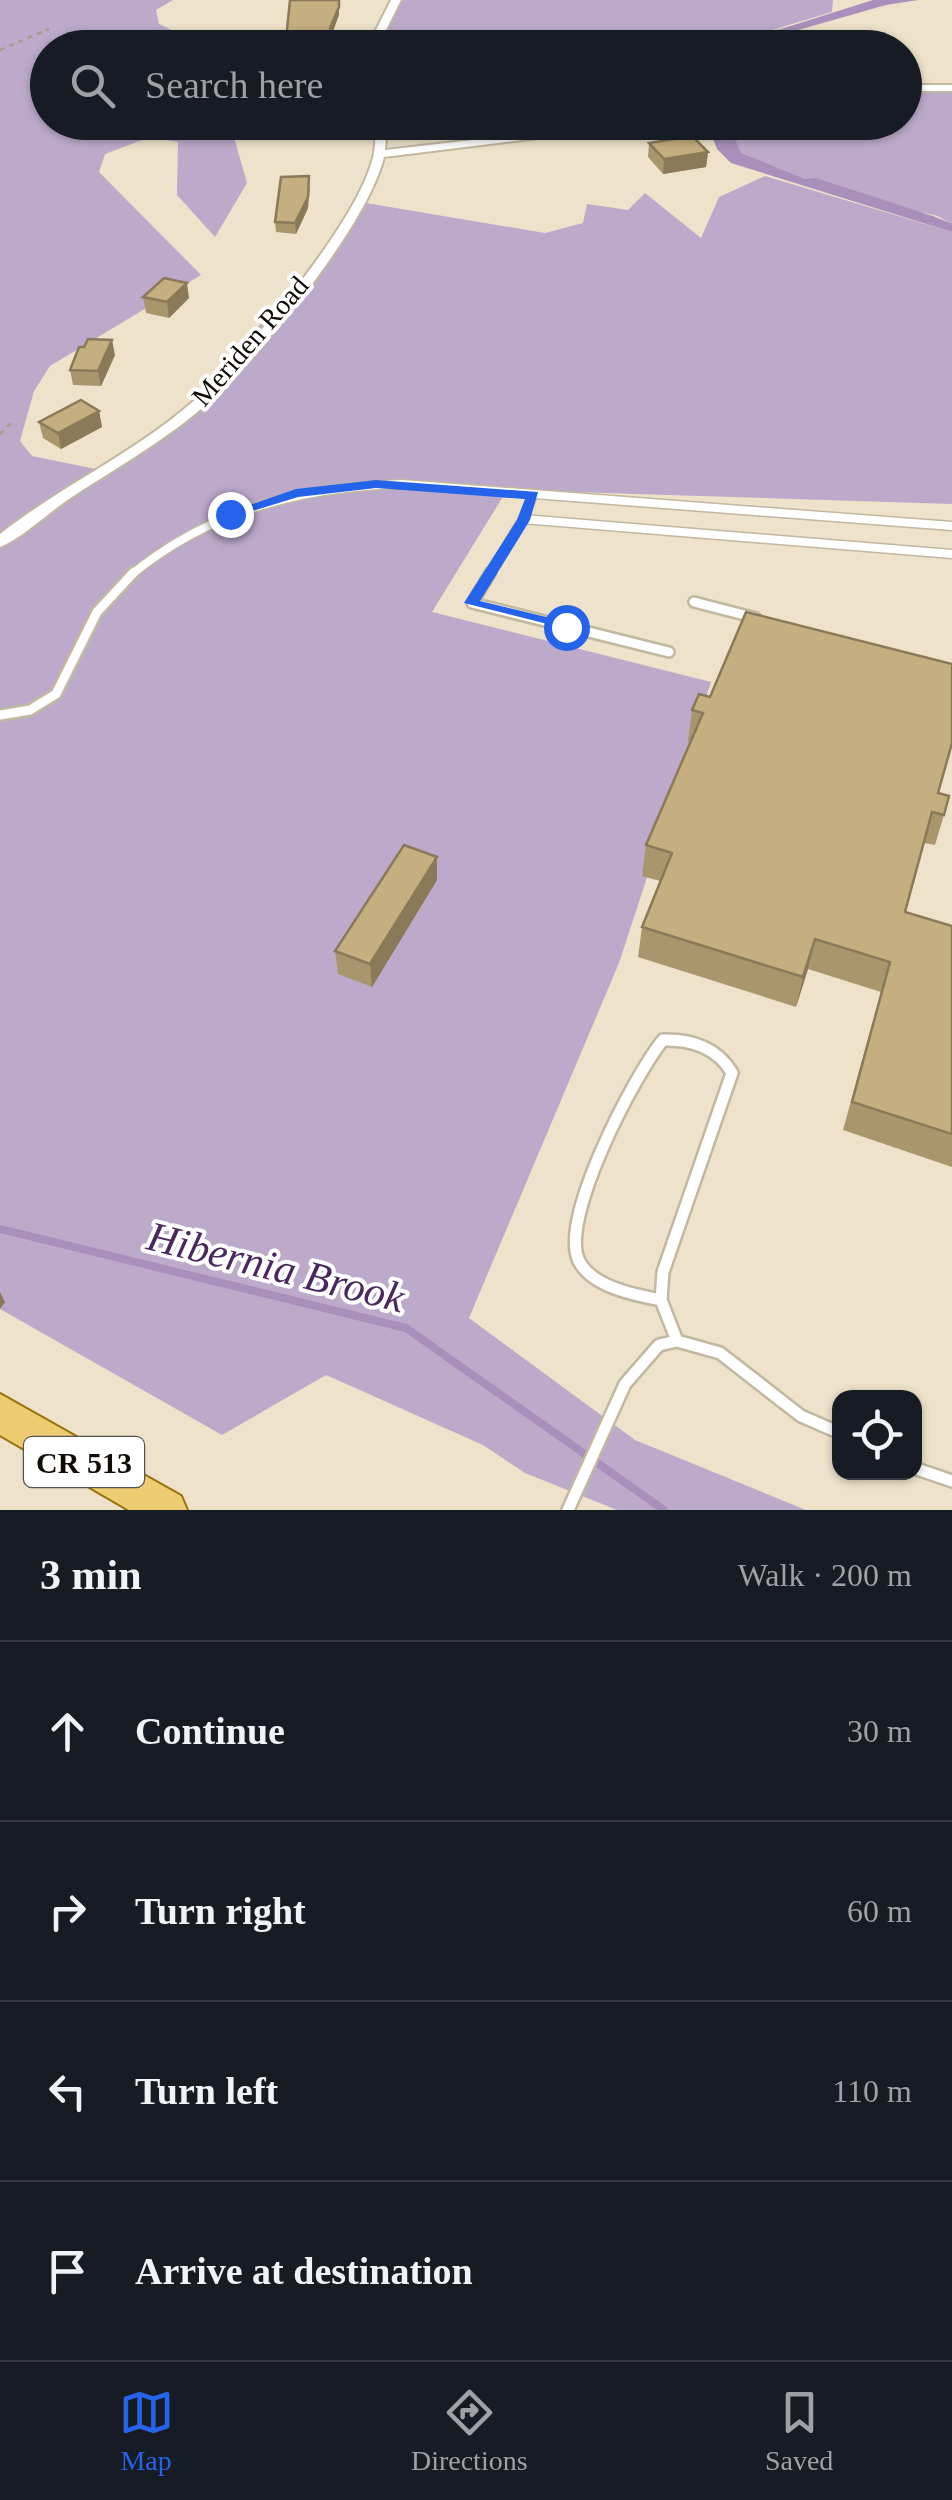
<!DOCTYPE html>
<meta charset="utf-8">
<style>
body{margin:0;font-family:"Times New Roman",serif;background:#242831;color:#f1f3f6}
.controls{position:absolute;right:30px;bottom:30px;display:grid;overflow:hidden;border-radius:20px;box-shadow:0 2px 8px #0004}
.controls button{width:90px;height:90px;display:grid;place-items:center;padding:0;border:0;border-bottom:2px solid #363941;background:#171b24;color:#f1f3f6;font:50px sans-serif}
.stop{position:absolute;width:30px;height:30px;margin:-22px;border:8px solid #2563eb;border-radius:50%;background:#fff}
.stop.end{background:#2563eb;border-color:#fff;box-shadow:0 2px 10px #0008}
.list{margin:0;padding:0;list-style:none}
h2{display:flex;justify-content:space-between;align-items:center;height:130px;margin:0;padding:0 40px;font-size:42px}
h2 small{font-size:32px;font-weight:400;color:#9ea1a6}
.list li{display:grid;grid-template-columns:65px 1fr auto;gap:30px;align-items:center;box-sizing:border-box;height:180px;padding:0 40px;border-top:2px solid #363941}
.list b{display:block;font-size:38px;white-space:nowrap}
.list em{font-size:32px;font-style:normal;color:#9ea1a6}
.icon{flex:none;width:55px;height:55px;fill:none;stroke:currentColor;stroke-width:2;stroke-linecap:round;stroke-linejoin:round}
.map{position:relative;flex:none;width:952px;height:1510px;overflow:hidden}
.search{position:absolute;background:#171b24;box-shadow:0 2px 8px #0004;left:30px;right:30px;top:30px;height:110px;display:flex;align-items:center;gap:25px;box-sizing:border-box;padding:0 35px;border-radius:55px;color:#9ea1a6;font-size:38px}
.sheet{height:850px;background:#171b24}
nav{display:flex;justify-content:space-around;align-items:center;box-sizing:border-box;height:140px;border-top:2px solid #363941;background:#171b24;font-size:28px;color:#9ea1a6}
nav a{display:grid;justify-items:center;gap:5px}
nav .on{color:#2563eb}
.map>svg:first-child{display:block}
.green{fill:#bdaacb}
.water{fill:#a990bc}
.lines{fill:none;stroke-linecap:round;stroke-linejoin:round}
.stream{stroke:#a990bc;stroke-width:8}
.service-far2-casing{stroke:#c2b7a0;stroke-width:11}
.service-far1-casing{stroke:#c2b7a0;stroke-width:14}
.service-casing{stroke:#c2b7a0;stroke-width:16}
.minor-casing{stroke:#c2b7a0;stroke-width:4}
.primary-casing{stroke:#98720e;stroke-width:4}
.path{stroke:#a69c8a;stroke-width:2.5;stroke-dasharray:5 5;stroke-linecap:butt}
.service-far2{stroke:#fff;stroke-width:8}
.service-far1{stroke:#fff;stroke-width:9}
.service{stroke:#fff;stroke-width:11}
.minor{fill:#fff;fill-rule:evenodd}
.primary{fill:#eecc71;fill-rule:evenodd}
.wall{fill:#a9966d}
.shaded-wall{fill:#8a7a59}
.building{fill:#c5ae7f;stroke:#8a7a59;stroke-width:2.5}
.route{fill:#2563eb}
.labels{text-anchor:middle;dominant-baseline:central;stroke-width:8;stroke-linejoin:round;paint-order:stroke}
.far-street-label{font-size:28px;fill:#0f0b04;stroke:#fff}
.shield{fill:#fff;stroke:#57544f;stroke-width:2.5}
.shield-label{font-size:30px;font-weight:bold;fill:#0f0b04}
.near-water-label{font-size:42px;font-style:italic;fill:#49285f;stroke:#fff}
</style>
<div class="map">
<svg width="952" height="1510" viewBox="0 0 952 1510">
<rect width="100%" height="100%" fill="#eee2ca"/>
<!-- green -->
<path class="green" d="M0,0H173L156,10L159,24L208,47L48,48V122L230,123L247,183L215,237L177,195L178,142L150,137L105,154L99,172L201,275L50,366L34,391L20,441L32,456L100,470L179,416L313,265L360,202L545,233L583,223L587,204L628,210L645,193L701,238L719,197L765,176L952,232V504L507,490L432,612L711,682L619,963L469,1318L635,1440L806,1510H617L525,1473L483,1445L326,1375L222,1435L0,1309Z
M397,0H833L832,12L752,36L739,47L373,48Z
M905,93H952V225L938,216L870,200L753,162L726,144L714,123L904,122Z"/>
<!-- water -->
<path class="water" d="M873,0H918L886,5L763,40L753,47L738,45L739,35L781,29Z
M707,123H728L741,153L805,179L816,178L933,216L952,224V232L731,163L717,149Z"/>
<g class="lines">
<!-- stream -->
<path class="stream" d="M0,1229L406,1328L664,1510"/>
<!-- service-far2 casing -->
<g class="service-far2-casing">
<path id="service-far2" d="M533,495L523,519L952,554
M131,575C210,510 302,487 402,484L952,526
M489,575L523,519"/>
</g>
<!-- service-far1 casing -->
<g class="service-far1-casing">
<path id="service-far1" d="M491,572L472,603L669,652
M694,602L756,618
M0,715L30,710L56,694L97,612L134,572"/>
</g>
<!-- service casing -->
<g class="service-casing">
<path id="service" d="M663,1040C691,1039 718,1048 732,1073L663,1272L661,1300C635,1295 592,1287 579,1261C558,1220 635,1074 663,1040Z
M661,1300L677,1341
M914,1468L952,1481
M568,1510L625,1384L659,1345L677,1341L720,1353L801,1416L840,1433"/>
</g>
<!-- minor casing -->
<g class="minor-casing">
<path id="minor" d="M391,0H401L377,48H367Z
M904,85H952V91H904Z
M370,122H381L386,139L385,150L629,122H667L384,157C368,226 251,368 195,414C156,446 111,471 69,499C48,513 22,538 0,547V534C60,487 132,454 190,404C241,360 371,210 375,145C376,137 372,129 370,122Z"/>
</g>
<!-- primary casing -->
<g class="primary-casing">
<path id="primary" d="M0,1394L181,1496L187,1510H129L0,1435Z"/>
</g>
<!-- path -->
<path class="path" d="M0,50L49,29
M0,434L13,421"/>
<!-- service-far2 -->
<use href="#service-far2" class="service-far2"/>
<!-- service-far1 -->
<use href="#service-far1" class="service-far1"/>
<!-- service -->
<use href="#service" class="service"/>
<!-- minor -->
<use href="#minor" class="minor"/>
<!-- primary -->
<use href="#primary" class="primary"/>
</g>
<!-- wall -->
<path class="wall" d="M649,143L708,152L706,167L663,174L648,157Z
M310,187L308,208L296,234L276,232L275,222Z
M143,297L189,298L169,318L146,313Z
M115,355L101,386L73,385L70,370Z
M99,411L102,427L61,449L43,438L39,422Z
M692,710L938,793L944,815L935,845L924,843L905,912L952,926V1167L843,1130L881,992L808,969L796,1007L638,957L642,927L660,881L642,876L646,845L690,742L688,741Z
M437,880L372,987L338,974L335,951Z"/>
<!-- shaded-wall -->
<path class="shaded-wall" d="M339,0V15L331,37L334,36L335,45L323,48H298V44L330,28Z
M296,39V48H287L286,40Z
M708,152L706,167L663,174L664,159Z
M309,176L308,208L296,234L295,223Z
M187,283L189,298L169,318L167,302Z
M112,340L115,355L101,386L98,371Z
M99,411L102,427L61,449L58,433Z
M437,857V880L372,987L370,964Z
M815,939L808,969L796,1007L803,977Z
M0,1292L5,1302L0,1309Z"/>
<!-- building -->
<path class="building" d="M290,0H339V7L330,28L334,36L298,44L296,39L286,40Z
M692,136L708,152L664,159L649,143Z
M309,176L308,197L295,223L275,222L281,177Z
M164,278L187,283L167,302L143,297Z
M88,339L112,340L98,371L70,370L79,347H84Z
M81,400L99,411L58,433L39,422Z
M746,612L952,664V743L938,793L949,796L944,815L932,812L905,912L952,926V1134L852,1102L890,962L815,939L803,977L642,927L672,853L646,845L703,713L692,710L699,694L710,697Z
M404,845L437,857L370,964L335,951Z"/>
<!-- route -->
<path class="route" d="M376,480L538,492L530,520L480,601L571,623V630L464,603L517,520L525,499L376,488L298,497L230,518L223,514L296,489Z"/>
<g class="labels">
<!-- far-street labels -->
<g class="far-street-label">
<text transform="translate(250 341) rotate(-49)">Meriden Road</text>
</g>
<!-- shield labels -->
<rect class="shield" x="24" y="1437" width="120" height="50" rx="8"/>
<g class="shield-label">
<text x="84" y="1462">CR 513</text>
</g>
<!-- near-water labels -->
<g class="near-water-label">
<text transform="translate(276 1267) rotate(14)">Hibernia Brook</text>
</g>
</g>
</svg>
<div class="controls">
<button><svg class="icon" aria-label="locate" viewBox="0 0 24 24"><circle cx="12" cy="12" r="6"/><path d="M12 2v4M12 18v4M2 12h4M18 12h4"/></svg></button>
</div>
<div class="stop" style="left:566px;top:627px"></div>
<div class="stop end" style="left:230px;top:514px"></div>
<div class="search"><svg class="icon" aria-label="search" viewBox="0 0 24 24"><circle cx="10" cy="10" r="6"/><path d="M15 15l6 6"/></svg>Search here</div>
</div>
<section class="sheet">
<h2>3 min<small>Walk · 200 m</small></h2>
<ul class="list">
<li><svg class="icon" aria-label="ahead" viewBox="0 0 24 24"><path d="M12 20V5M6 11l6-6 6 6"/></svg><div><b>Continue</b></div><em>30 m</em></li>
<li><svg class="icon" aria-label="right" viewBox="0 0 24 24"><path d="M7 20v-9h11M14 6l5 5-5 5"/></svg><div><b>Turn right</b></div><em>60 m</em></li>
<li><svg class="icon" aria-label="left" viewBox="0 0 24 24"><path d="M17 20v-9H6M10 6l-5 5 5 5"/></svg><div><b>Turn left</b></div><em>110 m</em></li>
<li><svg class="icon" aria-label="arrive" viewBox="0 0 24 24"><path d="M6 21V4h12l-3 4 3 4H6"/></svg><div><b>Arrive at destination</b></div></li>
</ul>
</section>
<nav>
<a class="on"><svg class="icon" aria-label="map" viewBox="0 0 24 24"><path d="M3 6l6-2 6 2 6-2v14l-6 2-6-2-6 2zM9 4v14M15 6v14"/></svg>Map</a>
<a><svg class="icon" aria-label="directions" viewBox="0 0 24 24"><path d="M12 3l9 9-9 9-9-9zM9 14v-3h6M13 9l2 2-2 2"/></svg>Directions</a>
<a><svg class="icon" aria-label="saved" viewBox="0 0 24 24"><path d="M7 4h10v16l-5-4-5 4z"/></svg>Saved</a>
</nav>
